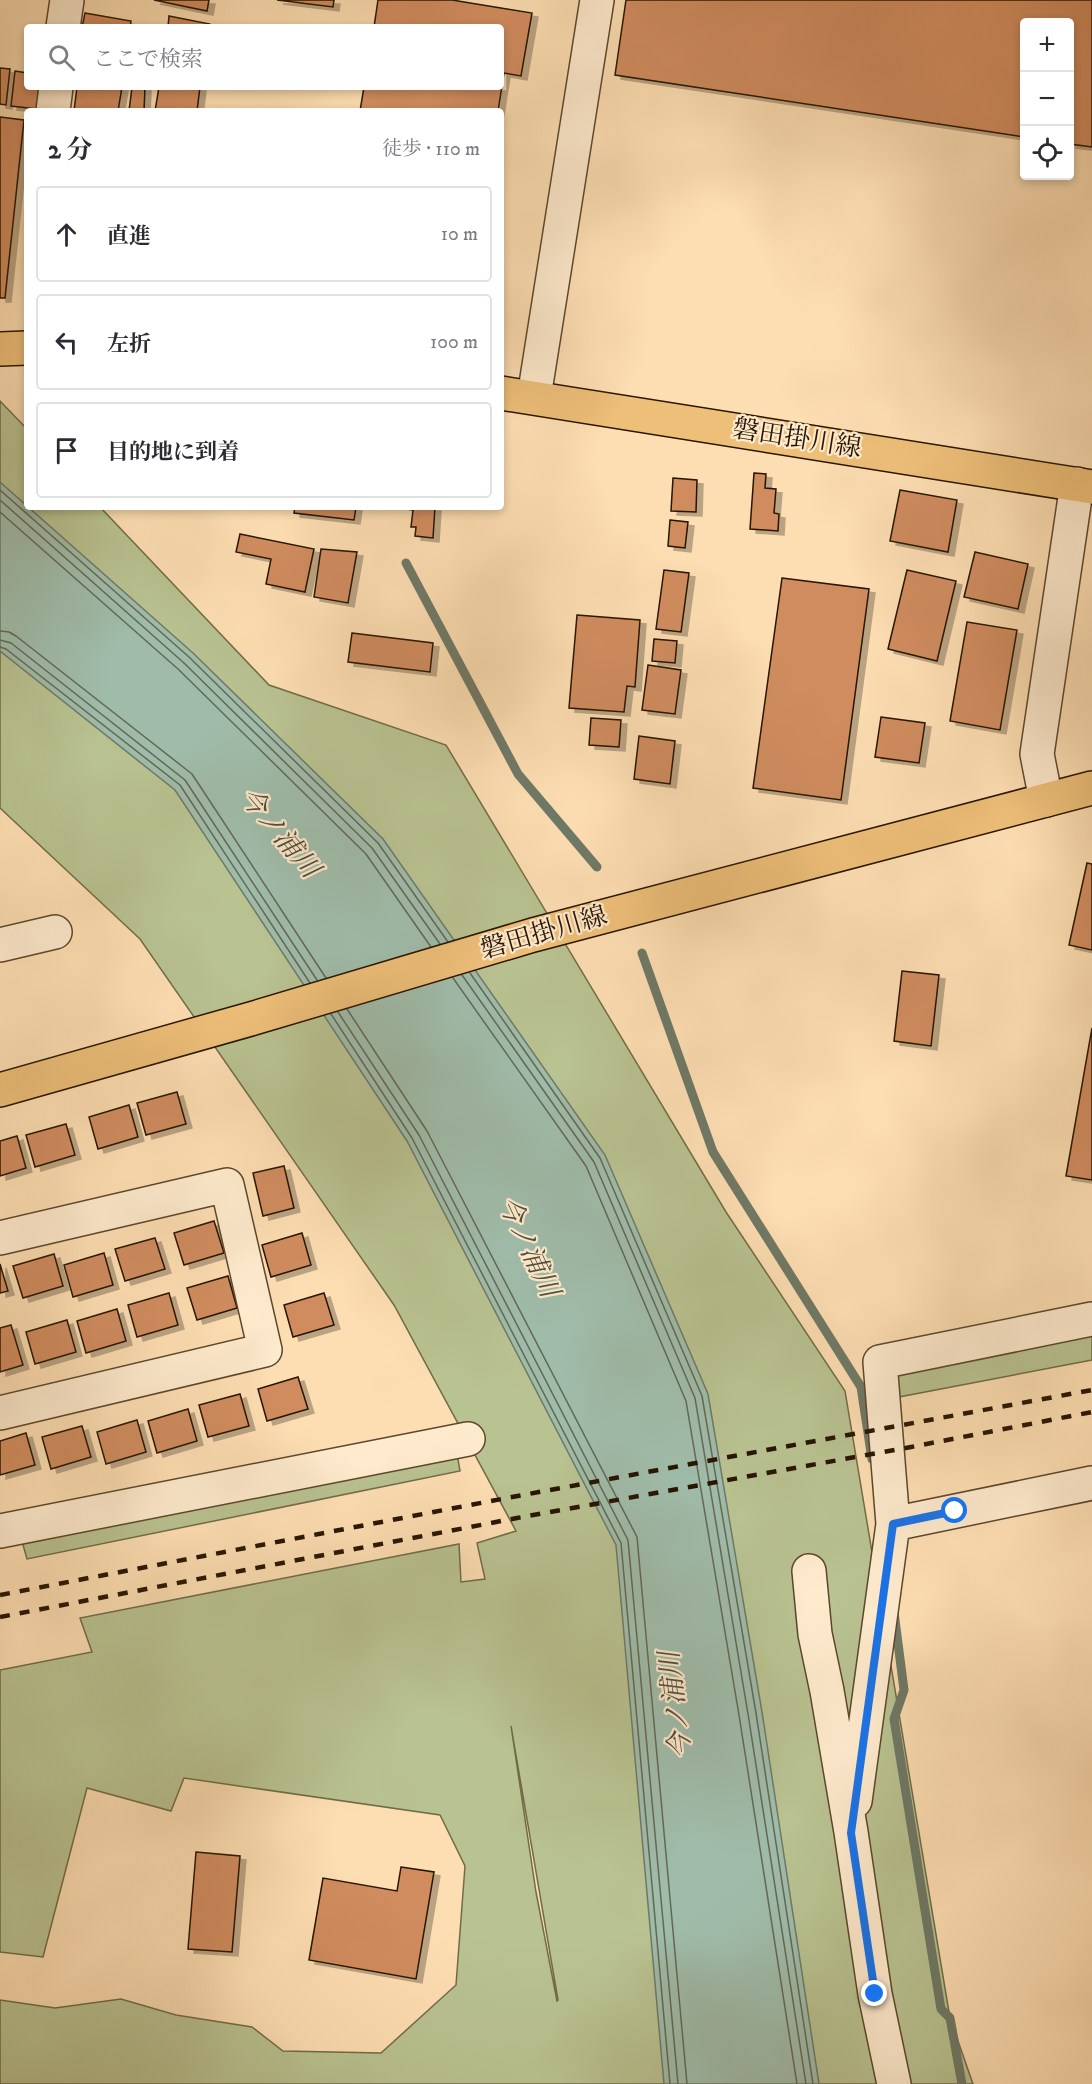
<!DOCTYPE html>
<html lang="ja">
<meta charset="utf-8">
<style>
body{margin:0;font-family:"IM FELL DW Pica","Noto Serif JP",serif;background:#f7f7f7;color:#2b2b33}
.controls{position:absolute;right:18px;top:18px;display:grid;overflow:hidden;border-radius:6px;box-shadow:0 3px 9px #0003}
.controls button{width:54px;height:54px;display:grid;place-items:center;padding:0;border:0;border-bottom:2px solid #e1e1e2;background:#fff;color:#2b2b33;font:30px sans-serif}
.stop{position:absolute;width:18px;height:18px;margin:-14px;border:4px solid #1a73e8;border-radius:50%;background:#fff}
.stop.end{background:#1a73e8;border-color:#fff;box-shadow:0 2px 6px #0008}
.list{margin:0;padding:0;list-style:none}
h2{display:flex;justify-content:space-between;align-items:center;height:78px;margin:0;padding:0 24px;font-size:26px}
h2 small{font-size:20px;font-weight:400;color:#7c7c81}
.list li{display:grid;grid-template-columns:39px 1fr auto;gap:18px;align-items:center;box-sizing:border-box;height:96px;margin:0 12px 12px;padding:0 12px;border:2px solid #e1e1e2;border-radius:6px}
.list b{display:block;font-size:22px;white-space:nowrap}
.list em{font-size:20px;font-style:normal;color:#7c7c81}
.icon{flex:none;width:33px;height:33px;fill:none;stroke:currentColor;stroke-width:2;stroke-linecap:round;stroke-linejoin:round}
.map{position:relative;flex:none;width:1092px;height:2084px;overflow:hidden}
.search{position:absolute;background:#fff;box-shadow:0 3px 9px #0003;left:24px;top:24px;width:480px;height:66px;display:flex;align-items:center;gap:15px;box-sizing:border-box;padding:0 21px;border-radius:6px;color:#7c7c81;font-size:22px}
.panel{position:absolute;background:#fff;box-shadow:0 3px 9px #0003;left:24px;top:108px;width:480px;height:402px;border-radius:6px}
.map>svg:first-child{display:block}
.green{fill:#b9c291;stroke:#706c48;stroke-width:1.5;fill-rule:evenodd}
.water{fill:#9fbcaa;stroke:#6f7966;stroke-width:1.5}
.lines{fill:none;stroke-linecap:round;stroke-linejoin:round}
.shore{stroke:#636855;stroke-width:1.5}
.stream{stroke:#6f7966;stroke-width:9}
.building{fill:#d08c5e;stroke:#271500;stroke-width:1.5;filter:url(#shadow)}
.minor-casing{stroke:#5c472c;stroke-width:36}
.major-casing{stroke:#271500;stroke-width:36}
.minor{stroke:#feeacd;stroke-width:33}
.major{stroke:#eebf79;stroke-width:33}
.rail{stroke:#271500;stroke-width:4.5;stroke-dasharray:10 10;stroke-linecap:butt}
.route{stroke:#1a73e8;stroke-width:8}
.labels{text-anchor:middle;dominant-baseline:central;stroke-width:4.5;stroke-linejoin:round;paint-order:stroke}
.street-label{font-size:26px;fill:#271500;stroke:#feeacd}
.water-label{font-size:27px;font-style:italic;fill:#514f3c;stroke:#feeacd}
</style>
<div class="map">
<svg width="1092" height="2084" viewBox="0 0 1092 2084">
<defs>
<filter id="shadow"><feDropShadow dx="6" dy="4" stdDeviation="0" flood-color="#0004"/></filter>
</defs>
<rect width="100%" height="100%" fill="#fddeb2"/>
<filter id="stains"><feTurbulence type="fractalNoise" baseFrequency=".00333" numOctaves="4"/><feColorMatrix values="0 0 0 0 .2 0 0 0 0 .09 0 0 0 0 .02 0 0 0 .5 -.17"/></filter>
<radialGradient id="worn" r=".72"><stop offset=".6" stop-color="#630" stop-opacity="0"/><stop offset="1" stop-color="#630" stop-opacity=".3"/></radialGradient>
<!-- green -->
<path class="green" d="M0,401L27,429V507H100L269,685L446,745L726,1212L845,1391L950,2018L973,2084H0V2000L55,2008L121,1999L176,2015L252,2027L283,2051L381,2053L456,1985L465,1866L440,1815L184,1778L171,1811L87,1788L43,1957L0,1952V1670L92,1652L80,1618L459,1544L461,1582L485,1579L477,1543L516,1531L394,1305L140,939L0,808ZM511,1726L558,2000L557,2001L536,1892Z
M1092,1326V1360L883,1400L880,1362Z
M455,1442L460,1471L27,1559L18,1527Z"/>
<!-- water -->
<path class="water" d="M0,482L193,653L383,839L605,1155L708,1394L762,1712L819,2084H664L616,1545L407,1141L175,790L0,651Z"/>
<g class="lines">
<!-- shore -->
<path class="shore" d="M0,490L189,657L378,843L448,942
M0,500L184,663L372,848L440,944
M0,512L178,669L366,854L431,947
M0,631L9,632L16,636L192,774L326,978
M0,640L11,643L185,780L317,980
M0,647L6,649L180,785L310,983
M470,973L600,1158L702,1396L756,1713L813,2084
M462,975L594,1162L695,1398L748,1714L806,2084
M453,978L586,1166L686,1401L739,1715L797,2084
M347,1009L427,1131L637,1537L687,2084
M338,1012L419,1135L628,1540L678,2084
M331,1014L412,1138L621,1543L670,2084"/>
<!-- stream -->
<path class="stream" d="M406,563L518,774L597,867
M642,953L713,1152L861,1387L872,1459
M894,1612L904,1690L894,1719L941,2009L950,2018L962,2084"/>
</g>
<!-- building -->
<path class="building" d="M154,0H209L207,11Z
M277,0H334L333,7Z
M378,0H452L532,13L521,76L504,73L498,111H360L364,87H501V27H374Z
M626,0H1092V147L1070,144V22H1024V137L615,75Z
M85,13L131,21L130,27H82Z
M169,16L210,24V27H168Z
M0,68L10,69L6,105L0,104Z
M15,71L27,73V87H39L37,109L11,106Z
M77,87H122L118,111H74Z
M132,87H145L144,111H129Z
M159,87H200L197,111H155Z
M0,117L24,120L5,298H0Z
M754,473L766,474L765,488L776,489L774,513L779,514L778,531L750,529Z
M673,478L697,480L696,512L671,511Z
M900,490L957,500L948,552L890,541Z
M295,507H356L354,520L294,513Z
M407,507H435L433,538L415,536L416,527H411L413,510L407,509Z
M670,520L688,522L685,548L668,546Z
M240,534L314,549L305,592L266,584L271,559L236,552Z
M321,549L357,552L348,603L314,597Z
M975,552L1028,564L1018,609L964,597Z
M664,570L689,573L681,632L656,629Z
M907,570L956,581L937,661L888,649Z
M782,578L869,589L841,800L753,788Z
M577,615L640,620L635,687L627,686L624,712L569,708Z
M967,622L1017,630L1000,730L950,721Z
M352,633L433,643L430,672L348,662Z
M654,639L677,641L675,663L652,661Z
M648,665L681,670L675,714L642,710Z
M881,717L925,723L919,763L875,757Z
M591,718L621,720L619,747L589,745Z
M639,736L675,741L670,784L634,779Z
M1087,863L1092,864V950L1069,945Z
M902,971L939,975L931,1046L894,1041Z
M1092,1028V1180L1066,1176Z
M177,1092L186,1124L146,1135L137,1103Z
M129,1105L138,1137L98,1149L89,1117Z
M66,1124L75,1155L35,1167L26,1135Z
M17,1136L26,1168L0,1176V1141Z
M284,1166L294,1208L263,1216L253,1173Z
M214,1221L224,1253L184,1265L174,1233Z
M302,1233L311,1265L271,1277L262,1245Z
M155,1238L165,1269L125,1281L115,1249Z
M104,1253L113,1285L73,1297L64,1265Z
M54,1254L63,1286L23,1298L13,1266Z
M0,1264L8,1291L0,1293Z
M228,1276L237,1308L197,1320L187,1288Z
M169,1293L178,1325L137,1337L128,1305Z
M324,1293L334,1325L293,1337L284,1305Z
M117,1309L126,1341L86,1353L77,1321Z
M67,1320L76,1352L35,1364L26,1332Z
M11,1325L23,1365L0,1372V1328Z
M298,1377L308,1409L267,1421L258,1389Z
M240,1394L249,1426L208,1437L199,1405Z
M188,1409L197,1441L157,1453L148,1421Z
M137,1420L146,1452L106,1464L97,1432Z
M82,1426L91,1457L51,1469L42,1437Z
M26,1433L35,1465L0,1475V1441Z
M196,1852L240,1856L232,1952L188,1949Z
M401,1867L434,1872L416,1979L309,1960L323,1878L397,1891Z"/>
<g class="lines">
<!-- minor casing -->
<g class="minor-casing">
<path id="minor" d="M63,27L67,0
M53,111L56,87
M534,397L597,0
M1046,800L1037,754L1077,484
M0,945L55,932
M0,1238L227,1185L265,1350L0,1413
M893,1524L880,1362L1092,1319
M0,1531L468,1439
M809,1571L815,1634L827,1691L851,1832L875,1994L894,2084
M855,1801L893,1524L1092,1483"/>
</g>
<!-- major casing -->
<g class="major-casing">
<path id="major" d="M0,349L27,348
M501,393L1092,487
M0,1090L254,1018L533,935L1092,788"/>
</g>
<!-- minor -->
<use href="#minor" class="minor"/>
<!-- major -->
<use href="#major" class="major"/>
<!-- rail -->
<path class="rail" d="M0,1595L512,1497L1092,1390
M0,1617L517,1518L911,1447L1092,1412"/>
</g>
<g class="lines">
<!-- route -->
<path class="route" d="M875,1994L851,1833L893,1524L955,1511"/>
</g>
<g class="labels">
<!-- street labels -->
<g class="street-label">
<text transform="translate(797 439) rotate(9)">磐田掛川線</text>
<text transform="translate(544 933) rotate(-16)">磐田掛川線</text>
</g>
<!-- water labels -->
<g class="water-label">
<text transform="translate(279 833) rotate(50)">今ノ浦川</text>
<text transform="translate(528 1247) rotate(65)">今ノ浦川</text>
<text transform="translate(676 1705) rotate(-97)">今ノ浦川</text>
</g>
</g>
<rect width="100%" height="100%" filter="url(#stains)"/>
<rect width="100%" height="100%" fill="url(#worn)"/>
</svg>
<div class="controls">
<button>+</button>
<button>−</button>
<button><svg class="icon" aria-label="locate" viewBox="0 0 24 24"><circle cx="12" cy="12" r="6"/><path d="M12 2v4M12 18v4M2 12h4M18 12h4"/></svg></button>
</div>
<div class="stop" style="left:955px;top:1511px"></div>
<div class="stop end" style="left:875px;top:1994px"></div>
<div class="search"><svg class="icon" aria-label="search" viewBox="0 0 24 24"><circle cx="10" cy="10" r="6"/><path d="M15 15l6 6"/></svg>ここで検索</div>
<section class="panel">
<h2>2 分<small>徒歩 · 110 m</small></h2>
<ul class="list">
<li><svg class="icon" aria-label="ahead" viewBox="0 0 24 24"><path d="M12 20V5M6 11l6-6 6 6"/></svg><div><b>直進</b></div><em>10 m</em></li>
<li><svg class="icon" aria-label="left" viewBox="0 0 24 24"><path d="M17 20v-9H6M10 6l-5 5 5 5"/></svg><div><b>左折</b></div><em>100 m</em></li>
<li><svg class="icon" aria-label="arrive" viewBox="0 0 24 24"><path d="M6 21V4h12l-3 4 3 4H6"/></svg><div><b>目的地に到着</b></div></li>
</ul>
</section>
</div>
